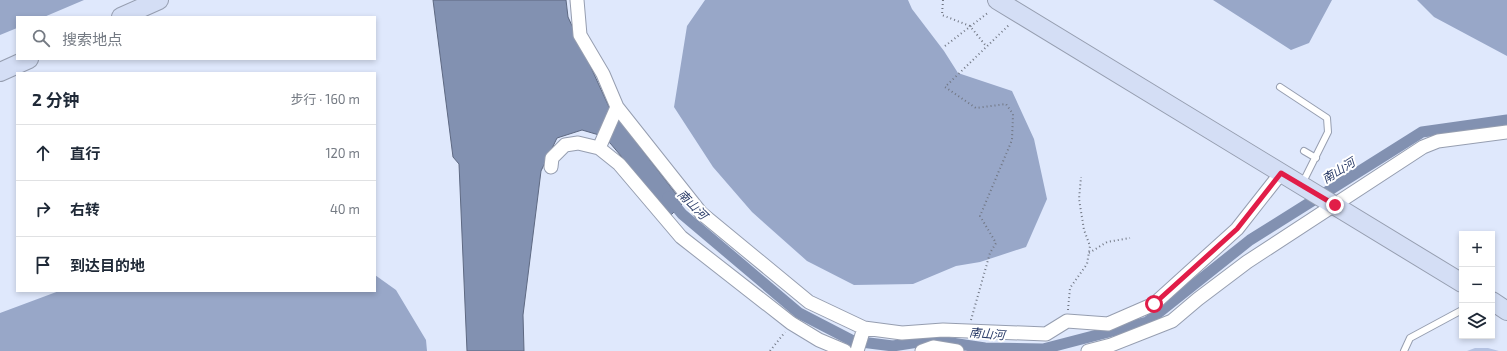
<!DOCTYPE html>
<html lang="zh">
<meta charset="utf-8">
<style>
body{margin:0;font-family:"Exo 2","Noto Sans SC",sans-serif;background:#f2f2f3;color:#1f2937}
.controls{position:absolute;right:12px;bottom:12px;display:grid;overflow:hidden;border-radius:0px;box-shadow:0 2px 6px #0003}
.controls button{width:36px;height:36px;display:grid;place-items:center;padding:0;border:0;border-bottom:1px solid #e0e1e3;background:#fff;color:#1f2937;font:20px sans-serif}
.stop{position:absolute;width:12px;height:12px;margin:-9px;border:3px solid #e11d48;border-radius:50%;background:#fff}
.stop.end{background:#e11d48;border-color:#fff;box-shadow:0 1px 4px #0008}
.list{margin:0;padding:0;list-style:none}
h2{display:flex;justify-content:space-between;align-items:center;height:52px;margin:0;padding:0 16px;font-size:17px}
h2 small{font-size:13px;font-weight:400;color:#747a83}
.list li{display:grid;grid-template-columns:26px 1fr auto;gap:12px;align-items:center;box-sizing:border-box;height:56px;padding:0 16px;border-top:1px solid #e0e1e3}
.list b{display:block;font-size:15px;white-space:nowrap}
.list em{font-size:13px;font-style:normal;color:#747a83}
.icon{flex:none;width:22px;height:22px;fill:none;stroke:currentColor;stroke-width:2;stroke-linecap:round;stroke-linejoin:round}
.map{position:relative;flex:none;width:1507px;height:351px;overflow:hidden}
.search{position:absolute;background:#fff;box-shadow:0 2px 6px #0003;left:16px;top:16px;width:360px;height:44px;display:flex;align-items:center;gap:10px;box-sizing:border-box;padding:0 14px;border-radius:0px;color:#747a83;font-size:15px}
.panel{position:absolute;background:#fff;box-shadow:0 2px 6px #0003;left:16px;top:72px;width:360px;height:220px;border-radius:0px}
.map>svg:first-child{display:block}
.green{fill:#b4c2e2}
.forest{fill:#98a7c8}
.water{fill:#8291b1;stroke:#5e6982}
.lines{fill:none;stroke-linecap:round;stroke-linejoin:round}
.canal{stroke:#8291b1;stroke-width:11}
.lane-casing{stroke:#969eb0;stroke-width:8}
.street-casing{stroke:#969eb0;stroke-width:15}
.secondary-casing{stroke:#969eb0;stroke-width:20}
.path{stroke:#717784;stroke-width:2;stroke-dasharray:1 3;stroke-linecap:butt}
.lane{stroke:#fff;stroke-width:6}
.street{stroke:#fff;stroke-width:13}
.secondary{stroke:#d4def5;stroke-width:18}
.route{stroke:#e11d48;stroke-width:5}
.labels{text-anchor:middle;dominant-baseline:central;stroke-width:4;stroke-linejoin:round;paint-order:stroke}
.water-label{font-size:12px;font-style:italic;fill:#283a67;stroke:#fff}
</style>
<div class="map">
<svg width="1507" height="351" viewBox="0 0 1507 351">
<rect width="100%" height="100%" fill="#dfe8fc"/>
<!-- green -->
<path class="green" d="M1475,348H1488L1499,351H1467Z"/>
<!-- forest -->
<path class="forest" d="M0,0H84L44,17H17V28L0,35Z
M705,0H908L912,9L944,51L958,73L1012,91L1034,139L1047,199L1026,247L980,262L956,266L913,284L854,285L807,261L752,212L713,167L674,107L687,26Z
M1213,0H1332L1309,43L1291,50Z
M1417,0H1507V56L1434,17Z
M375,275L396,290L426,340L427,351H0V313L59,291H375Z"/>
<!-- water -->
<path class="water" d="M433,0H566L568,17L609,107L683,203L671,215L610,143L599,135L582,130L557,138L541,171L523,315L524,351H467L459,164L453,157Z"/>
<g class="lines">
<!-- canal -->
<path class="canal" d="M668,197L682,214L799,313L853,341L893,346L931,340L985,348L1043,349L1147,322L1250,240L1422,132L1507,120"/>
<!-- lane casing -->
<g class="lane-casing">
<path id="lane" d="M1280,87L1327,118L1328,132L1302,184
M1304,151L1316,158
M1404,351L1410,338L1462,310"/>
</g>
<!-- street casing -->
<g class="street-casing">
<path id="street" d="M577,0L580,35L603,74L617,107L701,213L809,302L864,328L902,333L943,330L1046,334L1067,321L1108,324L1154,304L1237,229L1281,173
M599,148L617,107
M551,167L552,158L565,145L578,143L599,148L619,164L681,237L791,323L819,340L845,351
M857,351L864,328
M922,351L933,347L957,351
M1088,351L1111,345L1172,321L1198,299L1247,262L1423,147L1438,141L1507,132"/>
</g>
<!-- secondary casing -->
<g class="secondary-casing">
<path id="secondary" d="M997,0L1462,283
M121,17L159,0
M0,72L29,59
M1492,301L1507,311"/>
</g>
<!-- path -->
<path class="path" d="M943,0L942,15L970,26L986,46
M945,46L989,12
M1089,253L1107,242L1130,238
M1068,310L1070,288L1087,264L1090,246L1084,230L1079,199L1081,177
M971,320L990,253L996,243L980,216L1012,140L1013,114L1006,104L976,108L945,87L1010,24
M770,351L785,332"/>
<!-- lane -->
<use href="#lane" class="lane"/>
<!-- street -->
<use href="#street" class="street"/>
<!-- secondary -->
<use href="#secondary" class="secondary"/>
</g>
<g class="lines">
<!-- route -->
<path class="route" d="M1154,304L1237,229L1281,173L1335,205"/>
</g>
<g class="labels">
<!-- water labels -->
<g class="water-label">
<text transform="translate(1338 170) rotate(-32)">南山河</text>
<text transform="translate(693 204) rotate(45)">南山河</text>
<text transform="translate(987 333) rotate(5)">南山河</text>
</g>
</g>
</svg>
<div class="controls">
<button>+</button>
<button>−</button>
<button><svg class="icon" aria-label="layers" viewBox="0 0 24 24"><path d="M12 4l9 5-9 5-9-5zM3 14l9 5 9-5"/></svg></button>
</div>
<div class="stop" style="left:1154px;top:304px"></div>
<div class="stop end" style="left:1335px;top:205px"></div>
<div class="search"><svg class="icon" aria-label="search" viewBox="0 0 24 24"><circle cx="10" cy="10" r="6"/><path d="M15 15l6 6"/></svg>搜索地点</div>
<section class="panel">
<h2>2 分钟<small>步行 · 160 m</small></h2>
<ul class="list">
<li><svg class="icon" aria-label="ahead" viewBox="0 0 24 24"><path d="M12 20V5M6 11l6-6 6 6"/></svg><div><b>直行</b></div><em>120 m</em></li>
<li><svg class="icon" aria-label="right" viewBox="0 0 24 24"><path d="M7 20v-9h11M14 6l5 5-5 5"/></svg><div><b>右转</b></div><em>40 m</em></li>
<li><svg class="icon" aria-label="arrive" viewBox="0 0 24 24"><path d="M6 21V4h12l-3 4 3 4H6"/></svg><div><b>到达目的地</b></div></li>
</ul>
</section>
</div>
